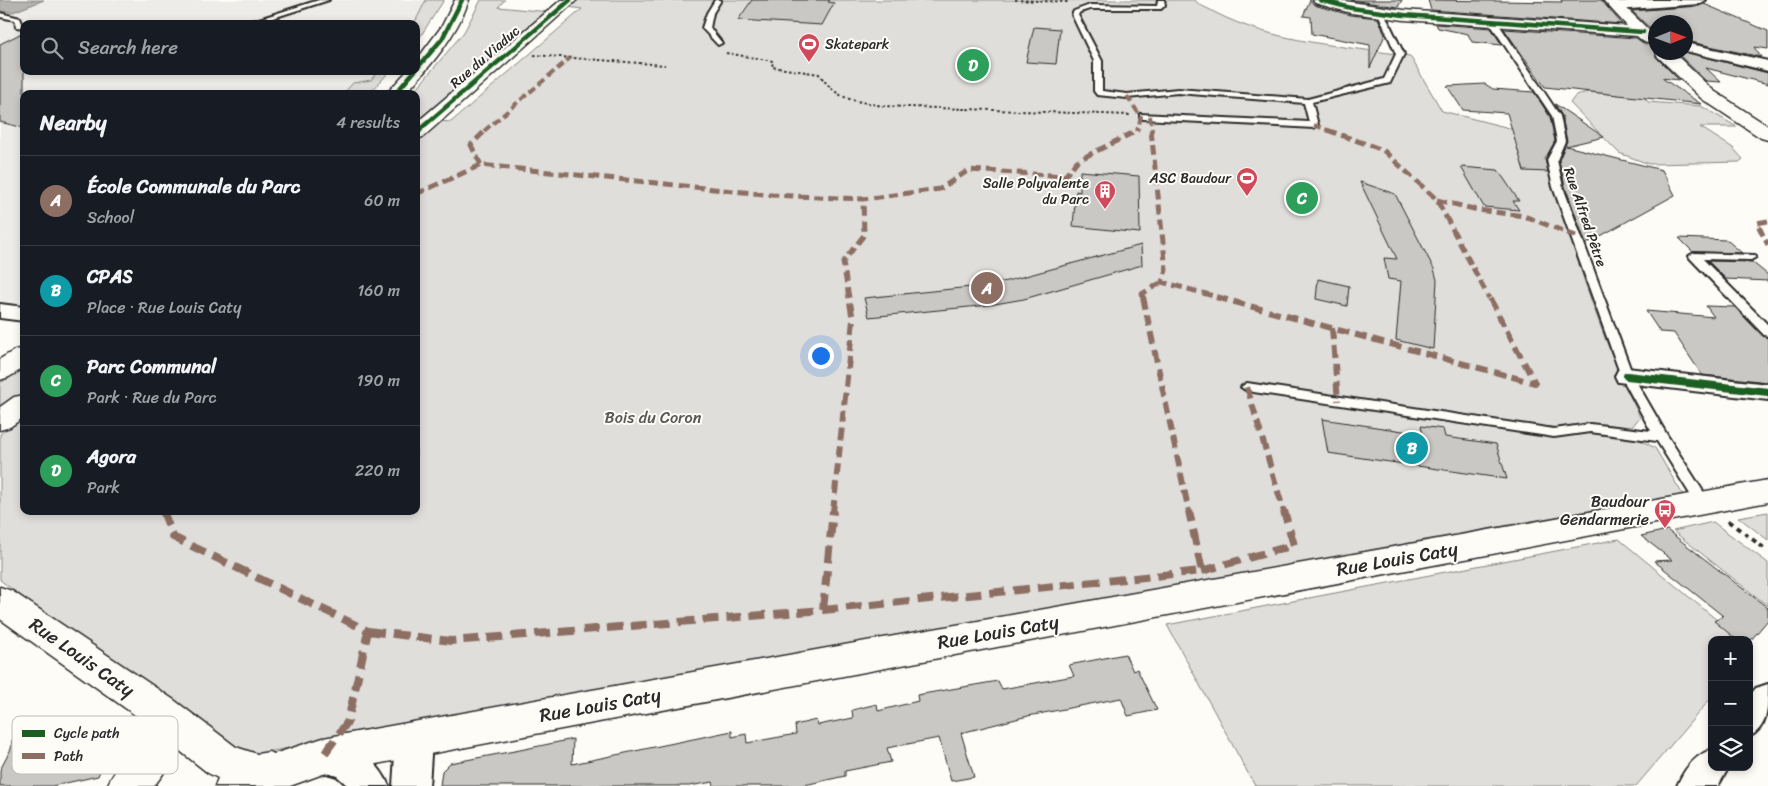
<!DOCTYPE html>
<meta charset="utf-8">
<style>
body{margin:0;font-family:Sriracha,sans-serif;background:#242831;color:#f1f3f6}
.controls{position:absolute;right:15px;bottom:15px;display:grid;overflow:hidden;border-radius:10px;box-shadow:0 2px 8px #0003}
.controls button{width:45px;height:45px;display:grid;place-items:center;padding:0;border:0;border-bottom:1px solid #363941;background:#171b24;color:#f1f3f6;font:25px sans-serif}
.compass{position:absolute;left:1648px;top:15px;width:45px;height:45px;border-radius:50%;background:#171b24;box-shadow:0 2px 8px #0003;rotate:89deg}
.you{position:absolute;left:820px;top:355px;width:18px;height:18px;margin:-12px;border:4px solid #fff;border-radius:50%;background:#1a73e8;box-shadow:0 0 0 8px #1a73e833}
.badge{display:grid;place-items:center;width:32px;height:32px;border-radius:50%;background:#d1495b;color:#fff;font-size:16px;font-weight:700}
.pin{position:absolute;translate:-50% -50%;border:2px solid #fff;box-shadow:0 1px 5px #0006}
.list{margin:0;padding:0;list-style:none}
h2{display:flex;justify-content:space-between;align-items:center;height:65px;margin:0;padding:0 20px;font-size:21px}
h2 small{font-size:16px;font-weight:400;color:#9ea1a6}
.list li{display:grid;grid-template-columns:32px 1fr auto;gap:15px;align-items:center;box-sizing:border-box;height:90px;padding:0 20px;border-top:1px solid #363941}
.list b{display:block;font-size:19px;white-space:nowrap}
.list p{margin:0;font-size:16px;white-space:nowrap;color:#9ea1a6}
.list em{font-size:16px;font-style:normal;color:#9ea1a6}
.icon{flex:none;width:28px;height:28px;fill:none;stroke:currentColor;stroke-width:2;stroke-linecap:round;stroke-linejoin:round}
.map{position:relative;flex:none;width:1768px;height:786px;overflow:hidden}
.search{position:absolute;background:#171b24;box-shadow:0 2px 8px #0003;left:20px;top:20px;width:400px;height:55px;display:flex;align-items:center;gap:12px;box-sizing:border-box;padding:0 18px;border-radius:10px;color:#9ea1a6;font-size:19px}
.panel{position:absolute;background:#171b24;box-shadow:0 2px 8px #0003;left:20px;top:90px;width:400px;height:425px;border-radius:10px}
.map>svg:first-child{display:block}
.built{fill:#edece8}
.green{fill:#dfdeda;stroke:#858482}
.water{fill:#b5b4b1;stroke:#7e7d7b}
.building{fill:#c9c8c4;stroke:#2b2b2b}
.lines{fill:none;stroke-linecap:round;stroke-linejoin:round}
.lane-casing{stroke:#2b2b2b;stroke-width:4}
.street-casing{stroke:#2b2b2b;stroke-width:4}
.secondary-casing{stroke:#2b2b2b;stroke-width:3}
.primary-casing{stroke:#2b2b2b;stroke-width:3}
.path-far1{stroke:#2b2b2b;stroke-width:2;stroke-dasharray:2.5 2.5;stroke-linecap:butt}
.path{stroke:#2b2b2b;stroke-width:4;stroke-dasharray:5 5;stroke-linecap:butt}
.lane{fill:#fdfcf7;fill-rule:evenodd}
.street{fill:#fdfcf7;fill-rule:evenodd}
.secondary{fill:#fdfcf7;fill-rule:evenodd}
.primary{fill:#fdfcf7;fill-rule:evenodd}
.quiet-far3{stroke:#8d6e63;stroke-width:4;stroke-dasharray:8 4;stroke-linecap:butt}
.quiet-far2{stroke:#8d6e63;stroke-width:5;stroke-dasharray:10 5;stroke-linecap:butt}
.quiet-far1{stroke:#8d6e63;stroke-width:6;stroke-dasharray:12 6;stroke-linecap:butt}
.quiet{stroke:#8d6e63;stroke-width:8;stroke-dasharray:16 8;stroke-linecap:butt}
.cycleway-far2-casing{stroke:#fdfcf7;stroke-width:6}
.cycleway-far1-casing{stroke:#fdfcf7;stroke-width:8}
.cycleway-casing{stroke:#fdfcf7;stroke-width:11}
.cycleway-far2{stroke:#1b5e20;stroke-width:4.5}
.cycleway-far1{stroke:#1b5e20;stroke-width:5.5}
.cycleway{stroke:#1b5e20;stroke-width:8}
.labels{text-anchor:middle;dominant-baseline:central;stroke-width:4;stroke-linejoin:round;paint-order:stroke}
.far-poi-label{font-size:14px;fill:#2b2b2b;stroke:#fdfcf7;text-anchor:end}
.far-street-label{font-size:14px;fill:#2b2b2b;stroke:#fdfcf7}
.park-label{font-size:16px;fill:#585857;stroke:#fdfcf7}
.poi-label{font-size:16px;fill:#2b2b2b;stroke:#fdfcf7;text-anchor:end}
.near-street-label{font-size:19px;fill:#2b2b2b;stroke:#fdfcf7}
.key{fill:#fdfcf7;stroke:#bebdba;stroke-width:1}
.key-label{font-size:14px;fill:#2b2b2b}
</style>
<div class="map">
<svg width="1768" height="786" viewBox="0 0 1768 786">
<rect width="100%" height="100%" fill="#fdfcf7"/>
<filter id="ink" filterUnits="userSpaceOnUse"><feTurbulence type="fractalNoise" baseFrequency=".02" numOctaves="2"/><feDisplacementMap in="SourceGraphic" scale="10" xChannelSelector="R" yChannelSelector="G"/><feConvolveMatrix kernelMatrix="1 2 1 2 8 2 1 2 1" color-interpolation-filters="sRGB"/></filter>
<g filter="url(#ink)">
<!-- built -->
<path class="built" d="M44,0H444L416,43V24H24V71H390L369,94H24V308L0,306V11L13,12Z"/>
<!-- green -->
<path class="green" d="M426,0H444L416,43V24H414Z
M481,0H505L498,7L549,12L416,125V94H412L464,32Z
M576,0H1195C1199,6 1208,8 1214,12C1273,43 1345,46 1410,56L1442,111L1557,140L1547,160C1573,247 1599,336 1640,417L1627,433L1655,448L1683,495L234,758L0,580V434L24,416V511H416V141L439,121L451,122L582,9L568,7Z
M378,71H390L369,94H343L353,83L371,80Z
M1588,92L1644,97L1648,102L1701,106L1737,127H1700L1733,148L1743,159L1739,162L1649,164L1619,153L1570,103L1576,95Z
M24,368V396L0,412V383Z
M1768,512V540L1738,517Z
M1713,522L1768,563V606L1673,531Z
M1619,539L1741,640H1712V697L1636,786H1255L1167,625Z"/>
<!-- water -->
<path class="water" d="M0,0H44L13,12L0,11Z"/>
<!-- building -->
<path class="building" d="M752,0H830L828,2L834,3L822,25L738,20Z
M1310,0L1314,5L1350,15L1378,18L1385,35L1370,68V45L1312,34L1311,17L1303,16Z
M1351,0H1402L1398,7Z
M1428,0L1562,2L1561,0H1601L1622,24L1431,10Z
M1704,4L1768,31V49L1754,47L1761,57L1686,41V22H1656V34L1632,11L1699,6Z
M1436,24L1491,28L1502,45L1472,42L1468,34L1438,28Z
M1034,27L1060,29L1056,64L1026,62Z
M1504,29L1636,38L1645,44L1656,43V57L1679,80L1662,78L1701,104L1545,87Z
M24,32V128L0,122V44Z
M1676,52H1685L1768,73V84L1706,68L1721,82L1706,81Z
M1485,84L1493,89L1534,92L1550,117L1555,141L1545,159L1548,172L1524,171L1507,113L1463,110L1447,86Z
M1555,104L1604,137L1566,146L1662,170L1675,195L1586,244L1565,186L1559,160L1567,141L1562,116Z
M1461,167L1498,170L1519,201H1513L1519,210L1484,207Z
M1080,171L1139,176L1140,233L1073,226L1076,191L1080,192Z
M1360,182L1395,194L1434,269L1437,280L1433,349L1396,340L1401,281L1388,279L1384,258L1397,259Z
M1679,238L1727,240L1742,253L1693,252Z
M1141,245L1142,265L1024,299L989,305L869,317L864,298L971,287L1007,281Z
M1708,261L1752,262L1768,275V281L1726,279Z
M1318,279L1349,286L1347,306L1316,299Z
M1706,306L1735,307L1763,336L1768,338V382L1702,375L1674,333L1660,332L1646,311L1714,317Z
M1322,419L1423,434L1421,426L1443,429L1445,437L1496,444L1507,479L1328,453Z
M1667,530L1768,608V620L1751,640H1737L1714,621L1723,616L1654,561L1672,560L1641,536Z
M1125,654L1133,671L1137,669L1157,710L1128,716L1121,698L1028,716L961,733L974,777L951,781L939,738L887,748L891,762L845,771V776L800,786H714L713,782L689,786H440L442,771L450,763L520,750L573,739L572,764L732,731V737L746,734L747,743L796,734L795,725L816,720L818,725L853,718L852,710L877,704L878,711L918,701L917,695L998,681L1002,689L1074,676L1069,665Z
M118,725L98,776L52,786H0V770L11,749L12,740Z"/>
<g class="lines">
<!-- lane casing -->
<g class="lane-casing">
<path id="lane" d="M319,0H329L254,24H243Z
M715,0H721L713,13L710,28L722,43L718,45L702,28L707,13Z
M1158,0H1164L1165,5L1161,9H1090L1080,12L1078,15L1102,61V91L1127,94L1178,89L1308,99L1384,79L1396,54L1378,13L1381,11L1384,13L1404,54L1390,83L1312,102L1318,125L1314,128L1143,119L1140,118V114L1309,122L1304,103L1178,93L1127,98L1097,95L1094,91V61L1072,15L1074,11L1090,5L1157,6Z
M0,13L20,18L24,28L16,27L15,20L0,17Z
M1490,20H1496L1560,116L1565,141L1557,160L1563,187L1633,376L1667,435L1708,499L1710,503L1708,507H1698L1657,441L1590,432L1554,437L1247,391L1241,387L1247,383L1554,429L1590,424L1651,431L1621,376L1553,187L1547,160L1557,141L1552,116L1489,22Z
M1694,253L1755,255L1756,257L1751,260L1703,259L1768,325V336L1764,335L1690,258L1689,256Z"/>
</g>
<!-- street casing -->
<g class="street-casing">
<path id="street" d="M1642,0H1706L1699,4L1616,10L1609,6L1616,2Z
M1686,43L1768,61V71L1686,51Z
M0,304L24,307V321L0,318Z
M1627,368L1768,384V400L1618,382L1615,376L1618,370Z
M1768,684C1768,709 1768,727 1749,737V696L1756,688Z
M414,723L426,728L432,739L429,786H393L396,739L402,728Z
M326,740C355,746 377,758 389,786H348L337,776L313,769L308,757L313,745Z
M1712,749V767H1729L1718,786H1677C1684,769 1694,756 1712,749Z"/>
</g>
<!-- secondary casing -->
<g class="secondary-casing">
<path id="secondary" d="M561,0H577L423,137L416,139V123Z
M1313,0H1338L1404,10L1627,26L1603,0H1618L1656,37V41C1648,46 1643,42 1637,36L1404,20L1351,13L1315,3Z
M1656,51L1673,52L1714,91L1768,126V140L1761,138L1702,99L1657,56Z
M24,395V417L10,427L0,430V407L14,397Z
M1768,480V502L323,774L290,786H215L218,778L208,773L175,747L163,774L154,786H107C120,757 139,757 142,720L0,619V587L12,591L174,700L236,747L257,754L269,752L274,754L323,738Z"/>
</g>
<!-- primary casing -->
<g class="primary-casing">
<path id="primary" d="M455,0H469C456,37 431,65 405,94H386L407,71H416V61L442,26Z
M24,348V368L9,377L0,380V359L15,350Z"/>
</g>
<!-- path-far1 -->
<path class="path-far1" d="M1015,0L1068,2
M726,53L773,61L772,67L819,74C840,102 850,99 882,106L1130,115
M534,55L665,65"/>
<!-- path -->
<path class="path" d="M1728,521L1768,551"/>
<!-- lane -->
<use href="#lane" class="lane"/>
<!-- street -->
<use href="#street" class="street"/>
<!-- secondary -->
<use href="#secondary" class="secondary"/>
<!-- primary -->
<use href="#primary" class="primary"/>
<!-- quiet-far3 -->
<path class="quiet-far3" d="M1127,96L1141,117L1137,131
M1150,116L1152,131
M1314,125L1330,131
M484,131L570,58"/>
<!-- quiet-far2 -->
<path class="quiet-far2" d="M1151,130L1166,270L1162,282L1221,298
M1327,130L1383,150L1437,200L1489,298
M481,165L471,145L486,130
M416,194L481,165L772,195L863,199L940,189L969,170L1065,176L1077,161L1138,130
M1437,200L1478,210L1524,216L1576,236
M1768,221L1757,223L1768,245
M849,298L843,262L864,235L863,199
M1143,298L1142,294L1162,282"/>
<!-- quiet-far1 -->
<path class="quiet-far1" d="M1143,297L1189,512
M1216,297L1535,383L1489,297
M1332,328L1338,401
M1247,387L1284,512
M833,512L853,320L849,297"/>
<!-- quiet -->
<path class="quiet" d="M163,511L173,537L368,631L348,721L323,756
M1202,571L1294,545L1284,511
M823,610L833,511
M368,631L451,641L823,610L1202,571L1189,511"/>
<!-- cycleway-far2 casing -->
<g class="cycleway-far2-casing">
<path id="cycleway-far2" d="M1320,0L1351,8L1404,15L1643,32
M395,94L442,39L462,0
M418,131L570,0"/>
</g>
<!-- cycleway-far1 casing -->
<g class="cycleway-far1-casing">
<path id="cycleway-far1" d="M416,133L420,130"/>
</g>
<!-- cycleway casing -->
<g class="cycleway-casing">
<path id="cycleway" d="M1627,376L1768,392"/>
</g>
<!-- cycleway-far2 -->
<use href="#cycleway-far2" class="cycleway-far2"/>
<!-- cycleway-far1 -->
<use href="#cycleway-far1" class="cycleway-far1"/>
<!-- cycleway -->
<use href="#cycleway" class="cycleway"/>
</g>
</g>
<!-- icons -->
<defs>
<g id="stadium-pin" transform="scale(1.125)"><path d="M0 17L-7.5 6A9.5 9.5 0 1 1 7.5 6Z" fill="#d1495b" stroke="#fdfcf7"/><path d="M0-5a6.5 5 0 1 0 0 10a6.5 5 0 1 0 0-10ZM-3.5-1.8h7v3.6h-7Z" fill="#fff"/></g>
<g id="building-pin" transform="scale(1.125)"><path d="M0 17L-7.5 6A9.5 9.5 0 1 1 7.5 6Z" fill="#d1495b" stroke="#fdfcf7"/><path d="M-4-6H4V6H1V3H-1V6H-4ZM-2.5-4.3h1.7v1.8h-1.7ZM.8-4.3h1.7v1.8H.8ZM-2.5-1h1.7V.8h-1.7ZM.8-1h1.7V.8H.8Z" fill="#fff"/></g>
<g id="bus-pin" transform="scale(1.125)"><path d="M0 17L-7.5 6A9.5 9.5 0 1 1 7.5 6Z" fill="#d1495b" stroke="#fdfcf7"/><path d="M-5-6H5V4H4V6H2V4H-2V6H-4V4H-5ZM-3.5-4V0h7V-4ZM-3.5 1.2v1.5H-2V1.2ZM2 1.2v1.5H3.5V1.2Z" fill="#fff"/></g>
</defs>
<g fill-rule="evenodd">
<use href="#stadium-pin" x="809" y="44"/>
<use href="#stadium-pin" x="1247" y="178"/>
<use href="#building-pin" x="1105" y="191"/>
<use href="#bus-pin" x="1665" y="510"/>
</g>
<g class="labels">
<!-- far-poi labels -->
<g class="far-poi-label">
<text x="825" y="44" text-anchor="start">Skatepark</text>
<text x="1231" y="178">ASC Baudour</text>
<text x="1089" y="183">Salle Polyvalente<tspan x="1089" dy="16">du Parc</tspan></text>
</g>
<!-- far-street labels -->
<g class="far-street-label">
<text transform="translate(485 57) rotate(-41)">Rue du Viaduc</text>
<text transform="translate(1585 217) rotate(71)">Rue Alfred Pêtre</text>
</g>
<!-- park labels -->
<g class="park-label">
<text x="653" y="417">Bois du Coron</text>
</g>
<!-- poi labels -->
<g class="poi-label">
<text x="1649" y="501">Baudour<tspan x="1649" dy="18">Gendarmerie</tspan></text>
</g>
<!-- near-street labels -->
<g class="near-street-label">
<text transform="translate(1397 559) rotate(-10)">Rue Louis Caty</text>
<text transform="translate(998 632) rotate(-10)">Rue Louis Caty</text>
<text transform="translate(82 657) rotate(35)">Rue Louis Caty</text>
<text transform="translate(600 705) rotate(-10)">Rue Louis Caty</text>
</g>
</g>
<!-- legend -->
<rect x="12" y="716" width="166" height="58" rx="8" class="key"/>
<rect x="22" y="730" width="23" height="7" fill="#1b5e20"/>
<rect x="22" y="753" width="23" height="6" fill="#8d6e63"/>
<g class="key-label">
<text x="54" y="738">Cycle path</text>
<text x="54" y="761">Path</text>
</g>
</svg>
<div class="controls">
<button>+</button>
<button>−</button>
<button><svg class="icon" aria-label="layers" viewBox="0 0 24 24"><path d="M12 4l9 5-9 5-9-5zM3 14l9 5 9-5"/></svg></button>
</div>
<svg class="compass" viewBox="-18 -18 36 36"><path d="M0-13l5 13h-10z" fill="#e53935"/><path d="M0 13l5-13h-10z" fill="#9ea1a6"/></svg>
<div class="you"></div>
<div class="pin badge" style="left:987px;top:288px;background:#8d6e63">A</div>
<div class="pin badge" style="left:1412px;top:448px;background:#0f9aa8">B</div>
<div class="pin badge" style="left:1302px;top:198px;background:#2e9e5b">C</div>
<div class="pin badge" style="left:973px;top:65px;background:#2e9e5b">D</div>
<div class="search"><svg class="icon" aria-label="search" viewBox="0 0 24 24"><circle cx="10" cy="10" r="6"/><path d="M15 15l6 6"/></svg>Search here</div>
<section class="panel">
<h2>Nearby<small>4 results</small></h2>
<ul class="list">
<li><span class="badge" style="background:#8d6e63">A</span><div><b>École Communale du Parc</b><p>School</p></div><em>60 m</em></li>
<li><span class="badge" style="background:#0f9aa8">B</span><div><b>CPAS</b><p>Place · Rue Louis Caty</p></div><em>160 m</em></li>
<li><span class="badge" style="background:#2e9e5b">C</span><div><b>Parc Communal</b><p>Park · Rue du Parc</p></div><em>190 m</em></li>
<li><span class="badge" style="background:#2e9e5b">D</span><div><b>Agora</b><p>Park</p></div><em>220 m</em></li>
</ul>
</section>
</div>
